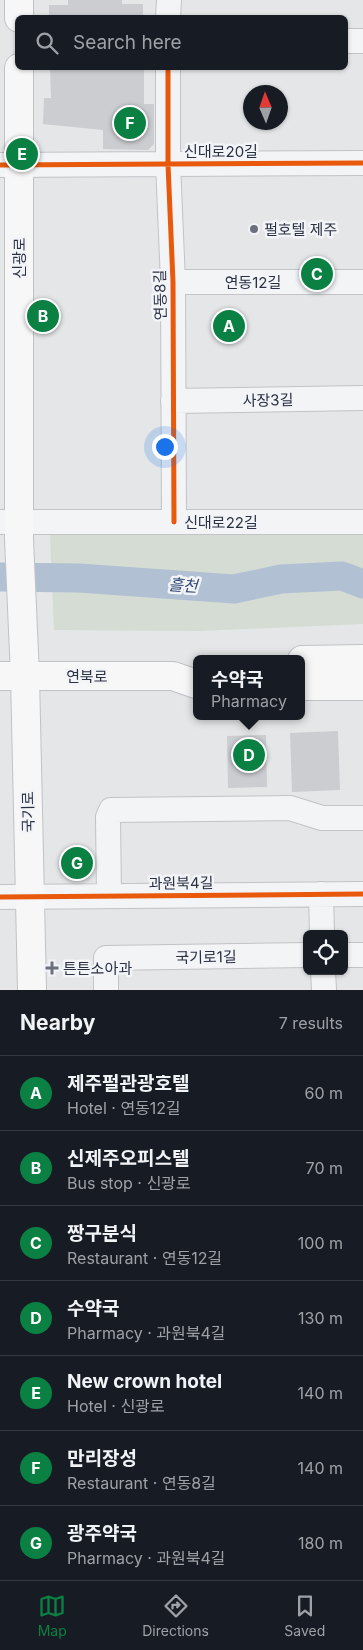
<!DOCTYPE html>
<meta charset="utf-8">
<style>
body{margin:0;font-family:Inter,"Noto Sans KR",sans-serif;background:#20242c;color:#f1f3f6}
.controls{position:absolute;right:15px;bottom:15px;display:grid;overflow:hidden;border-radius:8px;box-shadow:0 1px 4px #0004}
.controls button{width:45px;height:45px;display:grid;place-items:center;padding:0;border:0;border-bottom:1px solid #363941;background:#171b24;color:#f1f3f6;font:25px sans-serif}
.compass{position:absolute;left:243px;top:85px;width:45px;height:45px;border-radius:50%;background:#171b24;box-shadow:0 1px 4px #0004;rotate:358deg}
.you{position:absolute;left:164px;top:446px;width:18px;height:18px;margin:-12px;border:4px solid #fff;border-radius:50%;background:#1a73e8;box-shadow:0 0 0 8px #1a73e833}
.badge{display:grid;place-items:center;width:32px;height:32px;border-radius:50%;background:#0b8043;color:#fff;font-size:16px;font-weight:700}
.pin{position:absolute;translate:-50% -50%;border:2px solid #fff;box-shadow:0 1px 5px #0006}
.popup{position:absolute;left:193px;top:655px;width:112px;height:65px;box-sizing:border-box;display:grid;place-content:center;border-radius:8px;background:#171b24;filter:drop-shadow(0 1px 4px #0005);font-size:16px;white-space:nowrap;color:#9ea1a6}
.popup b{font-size:19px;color:#f1f3f6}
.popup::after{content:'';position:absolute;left:50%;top:100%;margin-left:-10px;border:10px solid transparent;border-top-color:#171b24}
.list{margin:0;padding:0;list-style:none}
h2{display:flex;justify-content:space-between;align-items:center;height:65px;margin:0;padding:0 20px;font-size:21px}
h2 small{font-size:16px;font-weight:400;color:#9ea1a6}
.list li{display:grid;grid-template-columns:32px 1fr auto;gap:15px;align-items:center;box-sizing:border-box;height:75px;padding:0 20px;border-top:1px solid #363941}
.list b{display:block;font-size:19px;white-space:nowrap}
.list p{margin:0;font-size:16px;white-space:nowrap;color:#9ea1a6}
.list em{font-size:16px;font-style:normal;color:#9ea1a6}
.icon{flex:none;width:28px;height:28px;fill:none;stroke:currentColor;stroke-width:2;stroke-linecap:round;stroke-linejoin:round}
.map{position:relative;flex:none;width:363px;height:990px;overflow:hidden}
.search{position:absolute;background:#171b24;box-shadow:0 1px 4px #0004;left:15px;right:15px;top:15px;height:55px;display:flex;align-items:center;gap:12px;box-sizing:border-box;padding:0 18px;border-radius:8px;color:#9ea1a6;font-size:19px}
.sheet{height:590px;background:#171b24}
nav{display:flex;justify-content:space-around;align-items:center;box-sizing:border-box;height:70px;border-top:1px solid #363941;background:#171b24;font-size:14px;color:#9ea1a6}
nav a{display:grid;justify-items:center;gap:2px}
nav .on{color:#0b8043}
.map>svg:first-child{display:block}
.green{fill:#d4dcd4}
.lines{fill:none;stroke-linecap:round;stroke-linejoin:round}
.river{stroke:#b2c0d3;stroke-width:29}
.building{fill:#cbcdd0}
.minor-casing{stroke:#c1c3c6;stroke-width:26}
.major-casing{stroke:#c0c2c6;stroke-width:30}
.minor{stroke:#f3f4f6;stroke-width:24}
.major{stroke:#f7f7f7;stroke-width:28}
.cycleway-casing{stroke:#f2f4f8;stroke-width:8}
.cycleway{stroke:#e8590c;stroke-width:5}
.poi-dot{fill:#6b707c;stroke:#f2f4f8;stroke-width:2}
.labels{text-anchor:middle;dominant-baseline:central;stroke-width:5;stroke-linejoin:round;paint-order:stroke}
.street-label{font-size:15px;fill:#2a3142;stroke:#f2f4f8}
.poi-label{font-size:15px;fill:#2a3142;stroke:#f2f4f8;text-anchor:start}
.water-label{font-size:16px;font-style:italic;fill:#344c76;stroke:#f2f4f8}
</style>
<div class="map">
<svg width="363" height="990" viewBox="0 0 363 990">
<rect width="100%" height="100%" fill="#e4e6e8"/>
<!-- green -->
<path class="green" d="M363,531V624L199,631L54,630L50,533Z"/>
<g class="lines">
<!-- river -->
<path class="river" d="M0,577L79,578L234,589L281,579L342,576L363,584"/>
</g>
<!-- building -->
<path class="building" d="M68,0H122V4H143V18H49V5H68Z
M50,68H144V104H154V144L148,150L103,149V130L43,124L44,98H51Z
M338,731L340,790L292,792L290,733Z
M266,735L267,787L228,788L227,736Z"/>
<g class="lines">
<!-- minor casing -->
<g class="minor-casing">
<path id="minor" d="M168,18L169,0
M346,41H363
M168,68V164L173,282L174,522
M0,165L363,163
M173,282H363
M173,401L363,398
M0,522H363
M321,894L322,934
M109,896L108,817L111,810L290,808L322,818H363
M0,897L363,894
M344,955H363
M323,971L324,990
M106,990V958L307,955"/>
</g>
<!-- major casing -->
<g class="major-casing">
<path id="major" d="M19,18V0
M19,68V539L25,676L32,990
M302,660L363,659
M0,676H173L196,684
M302,686H363"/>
</g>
<!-- minor -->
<use href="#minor" class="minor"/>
<!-- major -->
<use href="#major" class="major"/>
<!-- cycleway casing -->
<g class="cycleway-casing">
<path id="cycleway" d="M168,68V164L173,282L174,522
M0,165L363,163
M0,897L363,894"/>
</g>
<!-- cycleway -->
<use href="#cycleway" class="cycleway"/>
</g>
<!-- markers -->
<g class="poi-dot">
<circle cx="254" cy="229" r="5"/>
<path d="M49.5 960.5h5v5h5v5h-5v5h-5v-5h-5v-5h5z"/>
</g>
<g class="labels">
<!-- street labels -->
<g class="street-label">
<text x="221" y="151">신대로20길</text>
<text transform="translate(19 258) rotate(-90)">신광로</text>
<text x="253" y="282">연동12길</text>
<text transform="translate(160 295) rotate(-91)">연동8길</text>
<text transform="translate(268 400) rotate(-1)">사장3길</text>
<text x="221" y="522">신대로22길</text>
<text x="87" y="676">연북로</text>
<text transform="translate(28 812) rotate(-91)">국기로</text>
<text transform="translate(181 883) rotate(-1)">과원북4길</text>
<text transform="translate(206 957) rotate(-1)">국기로1길</text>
</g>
<!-- poi labels -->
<g class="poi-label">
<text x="264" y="229">펄호텔 제주</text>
<text x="63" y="968">튼튼소아과</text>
</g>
<!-- water labels -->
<g class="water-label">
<text transform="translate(183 585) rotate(4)">흘천</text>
</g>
</g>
</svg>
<div class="controls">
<button><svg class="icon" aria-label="locate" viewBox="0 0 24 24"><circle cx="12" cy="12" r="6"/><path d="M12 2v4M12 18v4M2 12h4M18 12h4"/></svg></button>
</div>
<svg class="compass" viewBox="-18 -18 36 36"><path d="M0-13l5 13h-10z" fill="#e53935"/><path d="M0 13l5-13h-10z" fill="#9ea1a6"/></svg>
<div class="you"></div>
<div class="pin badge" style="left:229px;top:326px">A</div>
<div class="pin badge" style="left:43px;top:316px">B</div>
<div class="pin badge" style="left:317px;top:274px">C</div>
<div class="pin badge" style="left:249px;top:755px">D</div>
<div class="popup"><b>수약국</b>Pharmacy</div>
<div class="pin badge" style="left:22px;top:154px">E</div>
<div class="pin badge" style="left:130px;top:123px">F</div>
<div class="pin badge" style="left:77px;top:863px">G</div>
<div class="search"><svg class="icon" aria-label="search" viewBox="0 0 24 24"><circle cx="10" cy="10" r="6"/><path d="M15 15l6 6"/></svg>Search here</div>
</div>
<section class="sheet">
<h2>Nearby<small>7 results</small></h2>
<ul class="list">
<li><span class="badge">A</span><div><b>제주펄관광호텔</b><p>Hotel · 연동12길</p></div><em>60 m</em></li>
<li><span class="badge">B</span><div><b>신제주오피스텔</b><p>Bus stop · 신광로</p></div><em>70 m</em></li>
<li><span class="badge">C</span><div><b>짱구분식</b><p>Restaurant · 연동12길</p></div><em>100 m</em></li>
<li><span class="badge">D</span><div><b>수약국</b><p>Pharmacy · 과원북4길</p></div><em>130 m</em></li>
<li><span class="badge">E</span><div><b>New crown hotel</b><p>Hotel · 신광로</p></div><em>140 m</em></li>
<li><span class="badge">F</span><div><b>만리장성</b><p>Restaurant · 연동8길</p></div><em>140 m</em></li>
<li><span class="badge">G</span><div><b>광주약국</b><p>Pharmacy · 과원북4길</p></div><em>180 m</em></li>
</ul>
</section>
<nav>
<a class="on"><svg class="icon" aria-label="map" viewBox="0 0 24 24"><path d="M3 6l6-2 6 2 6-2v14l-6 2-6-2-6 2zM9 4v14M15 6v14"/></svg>Map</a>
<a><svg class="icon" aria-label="directions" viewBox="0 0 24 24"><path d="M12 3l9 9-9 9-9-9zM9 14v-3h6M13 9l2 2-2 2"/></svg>Directions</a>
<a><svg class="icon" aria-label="saved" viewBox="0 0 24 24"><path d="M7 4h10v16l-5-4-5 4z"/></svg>Saved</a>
</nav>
